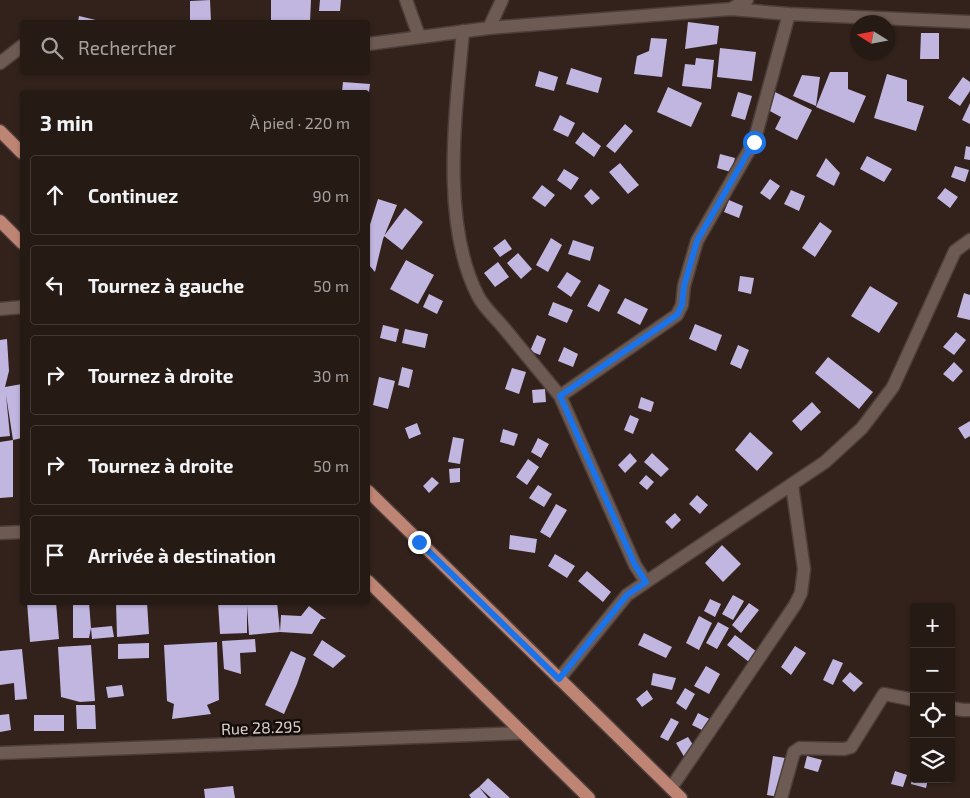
<!DOCTYPE html>
<html lang="fr">
<meta charset="utf-8">
<style>
body{margin:0;font-family:"Exo 2",sans-serif;background:#322722;color:#f1f3f6}
.controls{position:absolute;right:15px;bottom:15px;display:grid;overflow:hidden;border-radius:5px;box-shadow:0 1px 4px #0004}
.controls button{width:45px;height:45px;display:grid;place-items:center;padding:0;border:0;border-bottom:1px solid #423834;background:#261a14;color:#f1f3f6;font:25px sans-serif}
.compass{position:absolute;left:850px;top:15px;width:45px;height:45px;border-radius:50%;background:#261a14;box-shadow:0 1px 4px #0004;rotate:281deg}
.stop{position:absolute;width:15px;height:15px;margin:-11px;border:4px solid #1a73e8;border-radius:50%;background:#fff}
.stop.end{background:#1a73e8;border-color:#fff;box-shadow:0 1px 5px #0008}
.list{margin:0;padding:0;list-style:none}
h2{display:flex;justify-content:space-between;align-items:center;height:65px;margin:0;padding:0 20px;font-size:21px}
h2 small{font-size:16px;font-weight:400;color:#a4a1a0}
.list li{display:grid;grid-template-columns:32px 1fr auto;gap:15px;align-items:center;box-sizing:border-box;height:80px;margin:0 10px 10px;padding:0 10px;border:1px solid #423834;border-radius:5px}
.list b{display:block;font-size:19px;white-space:nowrap}
.list em{font-size:16px;font-style:normal;color:#a4a1a0}
.icon{flex:none;width:28px;height:28px;fill:none;stroke:currentColor;stroke-width:2;stroke-linecap:round;stroke-linejoin:round}
.map{position:relative;flex:none;width:970px;height:798px;overflow:hidden}
.search{position:absolute;background:#261a14;box-shadow:0 1px 4px #0004;left:20px;top:20px;width:350px;height:55px;display:flex;align-items:center;gap:12px;box-sizing:border-box;padding:0 18px;border-radius:5px;color:#a4a1a0;font-size:19px}
.panel{position:absolute;background:#261a14;box-shadow:0 1px 4px #0004;left:20px;top:90px;width:350px;height:515px;border-radius:5px}
.map>svg:first-child{display:block}
.building{fill:#c0b6e0}
.lines{fill:none;stroke-linecap:round;stroke-linejoin:round}
.minor-casing{stroke:#4c3e3a;stroke-width:15}
.major-casing{stroke:#4c3e3a;stroke-width:15}
.minor{stroke:#6d5a52;stroke-width:12}
.major{stroke:#bf8574;stroke-width:12}
.route{stroke:#1a73e8;stroke-width:6}
.labels{text-anchor:middle;dominant-baseline:central;stroke-width:5;stroke-linejoin:round;paint-order:stroke}
.street-label{font-size:16px;fill:#ddd1cd;stroke:#140d0a}
</style>
<div class="map">
<svg width="970" height="798" viewBox="0 0 970 798">
<rect width="100%" height="100%" fill="#32221b"/>
<!-- building -->
<path class="building" d="M210,0L211,22H190V1Z
M271,0H311L310,22H271Z
M320,0H341L340,11H319Z
M79,16L104,22H78Z
M688,22L719,26L717,44L685,49Z
M921,33H939V59H920Z
M651,38L667,39L662,77L634,74L637,56L649,51Z
M720,48L756,52L752,81L717,77Z
M696,58L714,60L711,89L682,86L685,64L695,65Z
M571,68L602,78L598,93L566,84Z
M539,71L558,77L554,91L535,86Z
M830,72H848V89L866,96L854,123L816,107Z
M887,74L907,80V101L924,106L916,131L874,118Z
M802,75L820,77L816,106L793,96Z
M963,77L970,82V91L960,106L948,98Z
M343,82L370,84L369,92H342Z
M668,87L702,103L691,127L657,112Z
M738,92L752,96L745,120L731,116Z
M775,92L812,110L797,140L775,129L781,117L766,109Z
M970,103V124L962,120Z
M560,115L575,123L568,137L553,130Z
M625,124L633,131L615,153L606,146Z
M583,132L601,146L594,157L575,143Z
M966,146L970,147V160L964,159Z
M720,154L735,158L731,172L717,168Z
M867,156L892,169L884,182L860,169Z
M826,158L840,173L834,186L816,176Z
M620,163L639,185L628,194L609,172Z
M955,166L969,170L965,182L951,177Z
M564,169L579,178L571,190L557,180Z
M770,179L780,186L770,200L760,193Z
M542,185L555,195L545,207L532,198Z
M945,188L958,197L950,208L937,198Z
M591,189L600,198L592,205L584,196Z
M791,190L805,196L799,211L784,204Z
M378,199L397,205L383,239L375,272L368,264V231Z
M729,200L743,206L739,218L724,212Z
M405,208L423,222L402,250L384,236Z
M820,222L832,231L815,257L802,248Z
M551,238L562,245L548,272L536,265Z
M505,239L512,249L500,257L493,248Z
M573,240L594,247L590,261L568,254Z
M518,253L532,269L521,279L507,263Z
M406,260L434,275L418,304L390,289Z
M498,262L509,277L495,287L484,273Z
M567,272L581,281L571,297L557,287Z
M740,276L754,278L751,294L738,291Z
M599,284L610,290L599,312L587,306Z
M870,286L898,303L879,333L851,316Z
M964,293L970,295V320L957,317Z
M429,294L443,301L437,314L423,307Z
M625,298L648,309L640,325L617,313Z
M553,302L573,310L567,323L548,315Z
M695,324L722,335L716,351L689,339Z
M383,325L399,329L396,342L380,338Z
M405,329L428,334L425,348L402,343Z
M956,332L966,340L954,355L943,347Z
M537,335L546,339L540,355L530,351Z
M7,339L9,371L5,387L22,384V438L13,440L6,395L10,436L0,437V340Z
M738,345L749,350L741,369L730,364Z
M564,347L578,354L573,367L558,361Z
M828,357L873,392L859,409L815,373Z
M954,362L963,371L953,382L943,374Z
M402,367L413,370L409,388L398,385Z
M512,368L526,372L519,394L505,389Z
M379,377L395,381L388,409L373,405Z
M545,389L546,402L533,403L532,390Z
M641,397L654,402L651,412L638,408Z
M812,402L821,412L801,431L792,421Z
M630,415L639,419L633,434L624,430Z
M970,421V436L965,439L958,428Z
M417,423L421,434L409,439L405,428Z
M503,429L518,434L514,446L500,442Z
M750,432L773,453L757,471L735,450Z
M453,437L464,439L460,464L448,462Z
M538,438L549,444L541,458L531,452Z
M13,440V497L0,498V442Z
M630,453L637,461L625,473L618,465Z
M652,453L669,469L661,477L644,462Z
M528,459L539,467L527,485L516,477Z
M460,468V482L450,483L449,469Z
M646,475L654,482L647,490L639,483Z
M432,477L439,483L429,493L423,486Z
M538,485L552,494L544,507L529,498Z
M697,495L708,505L700,514L689,504Z
M556,504L567,510L550,538L540,532Z
M675,513L681,520L672,529L665,522Z
M510,535L537,539L535,553L509,549Z
M722,545L741,564L723,582L705,563Z
M555,554L575,566L567,578L548,566Z
M587,571L611,592L603,602L578,581Z
M733,595L744,601L733,620L722,614Z
M710,599L721,604L715,617L704,611Z
M27,602H56L59,639L30,642Z
M73,602H89L91,628L112,626L114,637L92,639L91,628L89,638H73Z
M116,602H147L149,634L117,637Z
M218,602H277L280,632L281,615L301,616L309,606L326,619H321L312,634L280,632L249,635L247,606V633L220,634Z
M749,603L759,610L741,633L732,625Z
M699,616L712,623L699,650L686,643Z
M718,622L729,628L717,649L706,643Z
M644,633L672,647L666,658L638,645Z
M735,635L757,652L749,662L727,645Z
M255,639L256,652L240,653L241,674L224,669L222,641Z
M322,640L346,656L333,668L313,655Z
M217,642L219,700L207,705L211,714L172,719L174,704L167,701L164,645Z
M149,643V658L118,659V644Z
M91,645L95,701L80,702L61,697L58,647Z
M795,646L806,653L791,675L781,667Z
M22,649L27,699L15,700L14,683L0,685V651Z
M291,651L306,658L297,684L284,714L265,705Z
M833,659L843,663L833,685L823,680Z
M706,666L720,674L709,694L694,686Z
M850,672L863,683L854,692L842,681Z
M653,673L676,678L672,690L651,685Z
M122,685L124,696L108,698L106,687Z
M685,688L695,694L686,710L676,703Z
M647,690L653,699L642,707L636,699Z
M76,705H95L96,729H77Z
M698,713L719,724L712,735L692,725Z
M9,714L11,730L0,732V715Z
M34,715H64V731H34Z
M671,718L679,722L668,741L660,737Z
M688,737L698,753L686,760L676,743Z
M773,756L785,758L779,797L767,795Z
M807,756L822,760L818,772L804,768Z
M895,771L907,775L903,787L891,784Z
M913,775L914,779H928L926,788L911,784Z
M488,778L510,798H491L479,787Z
M233,786L235,798H205L204,789Z
M479,787L488,798H471L469,795Z"/>
<g class="lines">
<!-- minor casing -->
<g class="minor-casing">
<path id="minor" d="M406,0L419,36
M731,9L789,14L970,22
M489,28L502,0
M463,31C456,111 440,222 478,296C484,308 496,318 504,328C523,351 541,373 560,396
M368,44L489,28L731,9L747,0
M0,63L22,46
M0,309L22,307
M0,533L22,532
M646,582L825,462L862,428L893,387L955,251L970,240
M559,679L627,595L646,582L635,565L560,396L677,315L682,305L684,286L697,241L754,142L789,14
M951,708L963,710H970
M0,753L523,733
M671,788L795,605L801,593L804,569L792,485
M781,798L794,752L800,748L844,749L851,747L884,694L914,700"/>
</g>
<!-- major casing -->
<g class="major-casing">
<path id="major" d="M0,131L22,153
M0,221L22,243
M368,491L681,798
M368,581L589,798"/>
</g>
<!-- minor -->
<use href="#minor" class="minor"/>
<!-- major -->
<use href="#major" class="major"/>
</g>
<g class="lines">
<!-- route -->
<path class="route" d="M419,542L559,679L627,595L646,582L635,565L560,396L677,315L682,305L684,286L697,241L754,142"/>
</g>
<g class="labels">
<!-- street labels -->
<g class="street-label">
<text transform="translate(261 727) rotate(-2)">Rue 28.295</text>
</g>
</g>
</svg>
<div class="controls">
<button>+</button>
<button>−</button>
<button><svg class="icon" aria-label="locate" viewBox="0 0 24 24"><circle cx="12" cy="12" r="6"/><path d="M12 2v4M12 18v4M2 12h4M18 12h4"/></svg></button>
<button><svg class="icon" aria-label="layers" viewBox="0 0 24 24"><path d="M12 4l9 5-9 5-9-5zM3 14l9 5 9-5"/></svg></button>
</div>
<svg class="compass" viewBox="-18 -18 36 36"><path d="M0-13l5 13h-10z" fill="#e53935"/><path d="M0 13l5-13h-10z" fill="#a4a1a0"/></svg>
<div class="stop" style="left:754px;top:142px"></div>
<div class="stop end" style="left:419px;top:542px"></div>
<div class="search"><svg class="icon" aria-label="search" viewBox="0 0 24 24"><circle cx="10" cy="10" r="6"/><path d="M15 15l6 6"/></svg>Rechercher</div>
<section class="panel">
<h2>3 min<small>À pied · 220 m</small></h2>
<ul class="list">
<li><svg class="icon" aria-label="ahead" viewBox="0 0 24 24"><path d="M12 20V5M6 11l6-6 6 6"/></svg><div><b>Continuez</b></div><em>90 m</em></li>
<li><svg class="icon" aria-label="left" viewBox="0 0 24 24"><path d="M17 20v-9H6M10 6l-5 5 5 5"/></svg><div><b>Tournez à gauche</b></div><em>50 m</em></li>
<li><svg class="icon" aria-label="right" viewBox="0 0 24 24"><path d="M7 20v-9h11M14 6l5 5-5 5"/></svg><div><b>Tournez à droite</b></div><em>30 m</em></li>
<li><svg class="icon" aria-label="right" viewBox="0 0 24 24"><path d="M7 20v-9h11M14 6l5 5-5 5"/></svg><div><b>Tournez à droite</b></div><em>50 m</em></li>
<li><svg class="icon" aria-label="arrive" viewBox="0 0 24 24"><path d="M6 21V4h12l-3 4 3 4H6"/></svg><div><b>Arrivée à destination</b></div></li>
</ul>
</section>
</div>
